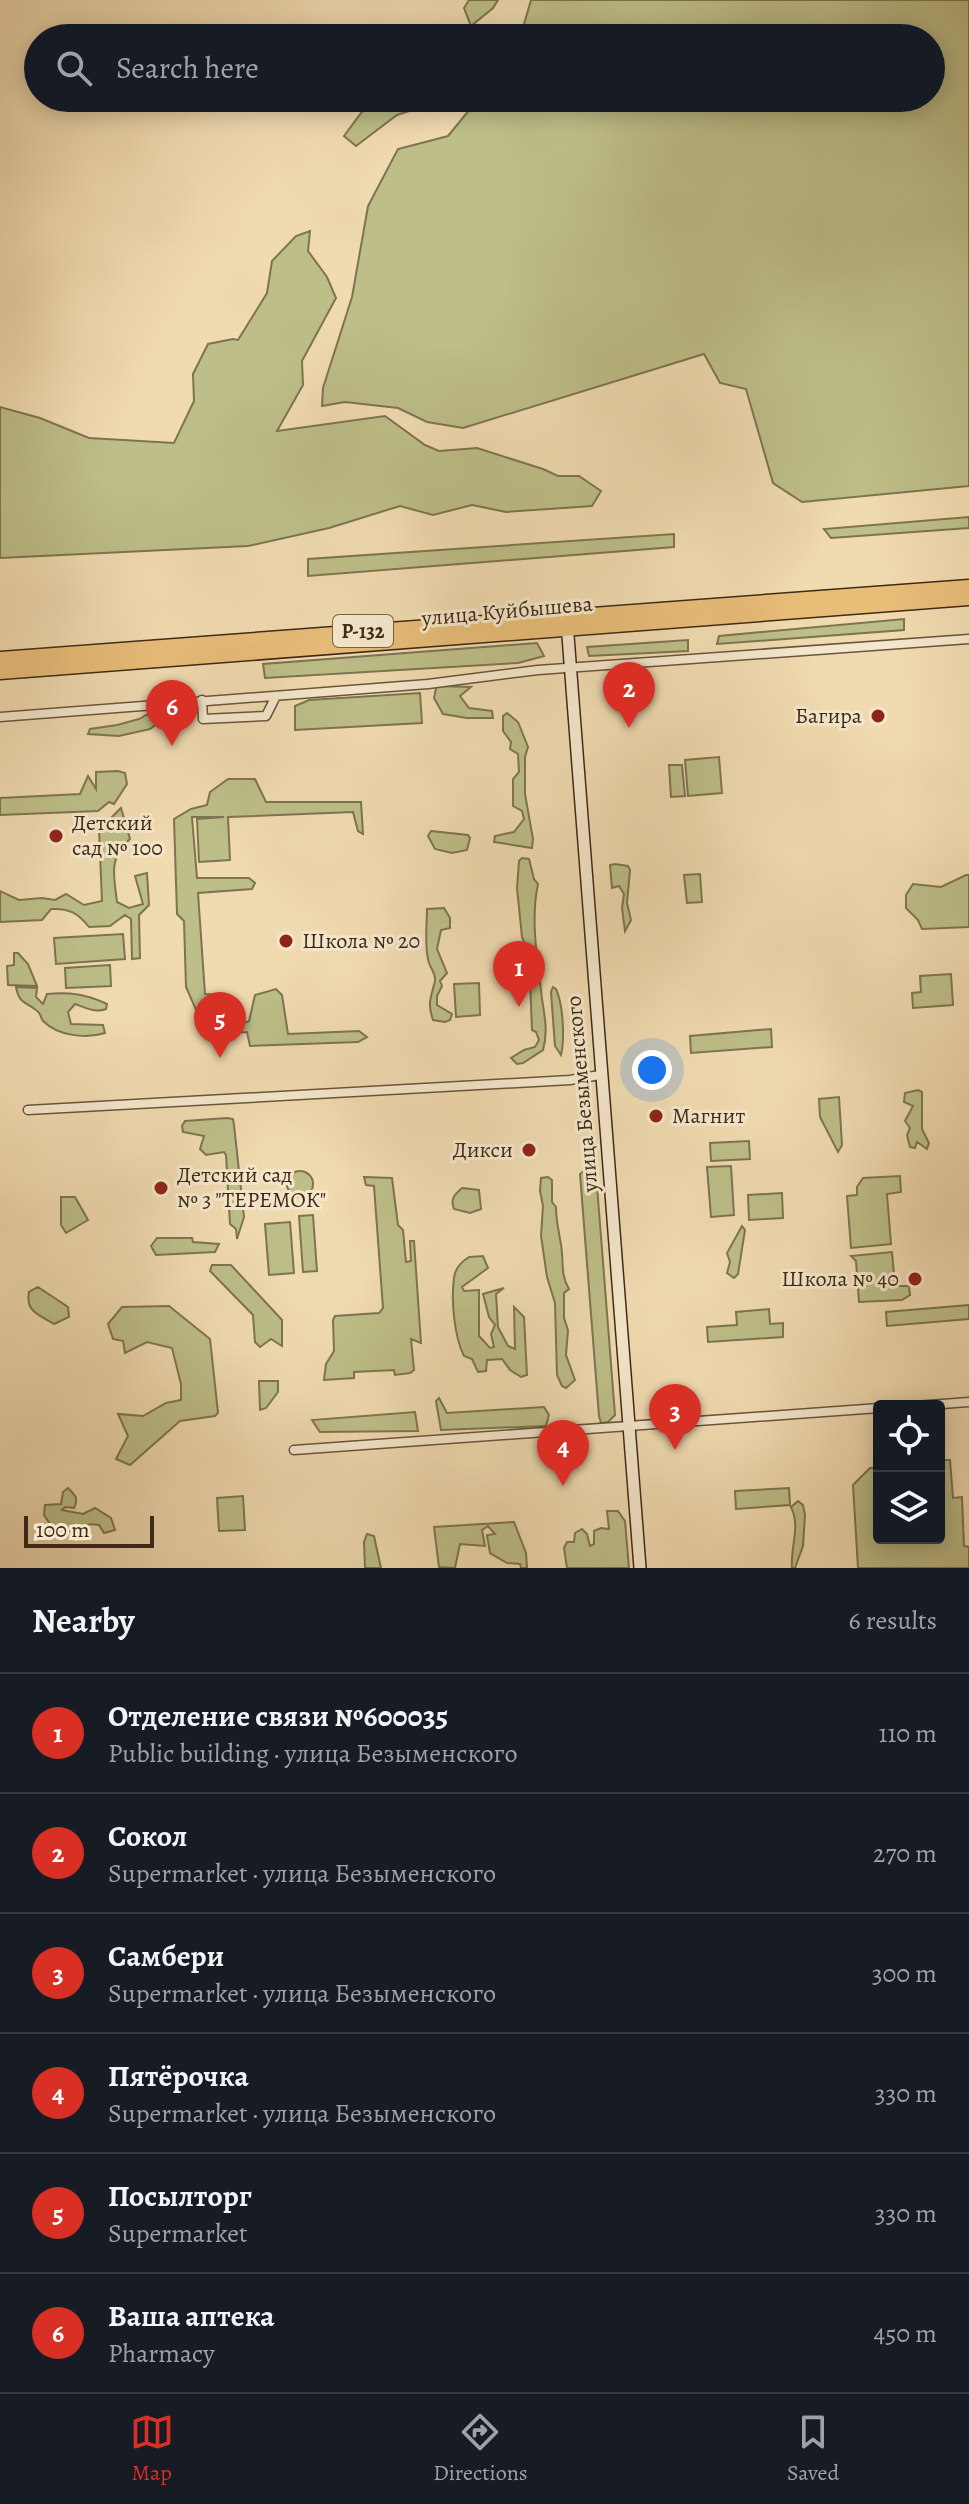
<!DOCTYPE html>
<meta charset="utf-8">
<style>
body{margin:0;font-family:Alegreya,serif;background:#242831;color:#f1f3f6}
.controls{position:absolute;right:24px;bottom:24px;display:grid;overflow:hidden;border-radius:8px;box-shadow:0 4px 20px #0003}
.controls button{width:72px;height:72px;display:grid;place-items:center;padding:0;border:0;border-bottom:2px solid #363941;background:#171b24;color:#f1f3f6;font:40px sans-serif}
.scale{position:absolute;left:24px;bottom:20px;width:130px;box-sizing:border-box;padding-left:8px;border:4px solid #3f2917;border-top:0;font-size:22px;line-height:28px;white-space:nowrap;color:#3f2917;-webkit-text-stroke:6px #f5e7cc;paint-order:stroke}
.you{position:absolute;left:652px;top:1070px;width:28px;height:28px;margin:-20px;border:6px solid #fff;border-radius:50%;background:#1a73e8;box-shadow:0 0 0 12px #1a73e833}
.badge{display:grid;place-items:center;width:52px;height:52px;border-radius:50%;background:#d93025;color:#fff;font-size:26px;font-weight:700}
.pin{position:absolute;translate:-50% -66px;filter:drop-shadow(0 2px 4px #0008)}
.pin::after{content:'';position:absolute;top:42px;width:28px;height:24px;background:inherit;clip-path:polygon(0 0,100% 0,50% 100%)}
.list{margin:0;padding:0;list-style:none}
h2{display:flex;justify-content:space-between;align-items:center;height:104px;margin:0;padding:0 32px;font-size:34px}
h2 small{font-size:26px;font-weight:400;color:#9ea1a6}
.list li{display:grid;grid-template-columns:52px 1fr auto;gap:24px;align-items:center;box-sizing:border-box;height:120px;padding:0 32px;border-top:2px solid #363941}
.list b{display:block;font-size:30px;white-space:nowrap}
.list p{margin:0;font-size:26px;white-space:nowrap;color:#9ea1a6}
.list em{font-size:26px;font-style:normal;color:#9ea1a6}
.icon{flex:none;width:44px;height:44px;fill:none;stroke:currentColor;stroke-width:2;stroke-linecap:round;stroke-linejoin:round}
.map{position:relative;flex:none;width:969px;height:1568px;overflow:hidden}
.search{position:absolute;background:#171b24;box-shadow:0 4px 20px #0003;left:24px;right:24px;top:24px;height:88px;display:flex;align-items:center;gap:20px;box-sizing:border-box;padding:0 28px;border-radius:44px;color:#9ea1a6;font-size:30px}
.sheet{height:824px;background:#171b24}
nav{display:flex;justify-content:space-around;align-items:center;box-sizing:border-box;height:112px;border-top:2px solid #363941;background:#171b24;font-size:22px;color:#9ea1a6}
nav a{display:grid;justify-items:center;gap:4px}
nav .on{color:#d93025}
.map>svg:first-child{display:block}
.green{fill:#bdbe88;stroke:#7e7450;stroke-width:2}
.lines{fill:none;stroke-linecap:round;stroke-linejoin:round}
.street-casing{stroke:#6b553d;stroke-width:11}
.secondary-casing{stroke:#3f2917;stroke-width:14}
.highway-casing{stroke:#3f2917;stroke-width:17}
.street{stroke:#f5e7cc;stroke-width:8}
.secondary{stroke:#f5e7cc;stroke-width:11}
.highway{stroke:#e8bd78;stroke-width:14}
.poi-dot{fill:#8f2418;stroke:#f5e7cc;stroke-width:3}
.labels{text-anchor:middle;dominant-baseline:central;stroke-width:6;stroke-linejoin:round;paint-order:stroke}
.shield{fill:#f5e7cc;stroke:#76624d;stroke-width:2}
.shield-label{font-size:20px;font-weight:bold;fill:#3f2917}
.street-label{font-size:22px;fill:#3f2917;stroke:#f5e7cc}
.poi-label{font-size:22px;fill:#3f2917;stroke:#f5e7cc;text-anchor:start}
</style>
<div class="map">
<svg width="969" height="1568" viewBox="0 0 969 1568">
<rect width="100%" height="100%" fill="#f0dab0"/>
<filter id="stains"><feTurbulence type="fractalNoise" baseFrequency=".0025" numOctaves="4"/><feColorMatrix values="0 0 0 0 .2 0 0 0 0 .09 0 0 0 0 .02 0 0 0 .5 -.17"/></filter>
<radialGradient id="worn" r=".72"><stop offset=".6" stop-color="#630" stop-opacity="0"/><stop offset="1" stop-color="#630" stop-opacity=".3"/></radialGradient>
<!-- green -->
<path class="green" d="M469,0H498L493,8L471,26L464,8Z
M531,0H969V486L802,502L773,483L746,389L720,383L704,354L463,428L427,422L398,408L345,402L322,406L323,388L352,297L368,206L398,149L448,136L479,98H931V38H520Z
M381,98H439L438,102L397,115L356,146L344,136L364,109Z
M310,231L308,251L327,277L336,298L302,361L303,385L277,431L385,416L425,445L439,451L477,448L543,469L558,476H579L601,491L592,506L506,512L472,505L433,515L400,506L329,528L248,546L0,558V407L40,418L89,438L174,443L194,401L193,374L208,344L233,339L238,340L267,293L272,261L296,236Z
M969,517V528L831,538L824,529Z
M674,534V547L308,576V559Z
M904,619V630L717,644L719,636Z
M688,640V651L589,656L587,647Z
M537,643L544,656L518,663L265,678L263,664Z
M439,686L471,687L460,696L469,708L492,711L493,718H467L443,714L434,698L436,688Z
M420,693L422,723L295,730V706L309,700Z
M184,706L192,709L194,716L166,717L150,729L119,736L88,734L90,729L117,725L139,719L148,714Z
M507,713L518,722L528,747L525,757V794L533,839L532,848L494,842L495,836L514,832L524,819L522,811L513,806V779L519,772L518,754L510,749L511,742L503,731V716Z
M719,757L722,793L688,796L685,760Z
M669,765H682L685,796L671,797Z
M118,771L125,773L127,784L114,804L109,802L98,811L0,815V798L80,794L88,776L96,789V772Z
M228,779H255L266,802H361L363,834L358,831L353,812L228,817L230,860L199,862L197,819L224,817H192L197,878H249L255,883L252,889L198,893L205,994L226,995L235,1027L249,1021L255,995L276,989L282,995L288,1034L359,1031L367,1037L358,1042L250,1046L247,1032L207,1035L186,987L184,921L177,914L174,819L191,809L207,805L210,792Z
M121,808L130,839C108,858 114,875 117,902L129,908L143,904L135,876L147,873L149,905L139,915L140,958L132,959L131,919L125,915L110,926L89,927C78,913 69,908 51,909L42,920L0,922V891L19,900L42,898L55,900L66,894L84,905L102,901L99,830Z
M431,831L468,835L470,838L467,850L452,853L435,849L428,836Z
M522,858L529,859L534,879L538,884C530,921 538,962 542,999C545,1017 548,1033 543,1050L523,1063L517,1064L511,1058L524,1050L535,1047L539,1040L536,1032L532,1030L529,956L522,937L517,888L519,861Z
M615,864L628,866L630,870L627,903L631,920L625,931L622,908L624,894L619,886L612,888L610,865Z
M700,874L702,902L687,903L684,875Z
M966,875H969V927L922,929L918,920L906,908V895L913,884L941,887Z
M444,908L450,918V928L441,930L437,949L447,973L440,981L442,986L437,996V1005L452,1014L450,1020L445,1022L433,1020C427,1002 431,998 435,981C436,974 431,969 429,963C424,948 427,925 427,909Z
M123,934L125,959L56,964L54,938Z
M14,953H18L28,964L37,986L8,985L7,966L14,965Z
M110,965L111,986L66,988L65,968Z
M951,974L953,1005L913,1008L912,993L921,992L920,976Z
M479,983L480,1015L456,1017L454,984Z
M16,987L37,988L36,997L43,1004L47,994C70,992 86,994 107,1004L106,1009C95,1013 86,1008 75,1004L68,1012L71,1024L103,1025L105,1033C86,1039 58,1036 43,1021C39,1015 42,1014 36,1010C24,1001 19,1003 16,987Z
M553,987L556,989C563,1004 565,1038 561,1055L555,1046L551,992Z
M771,1029L772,1047L691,1053L690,1036Z
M918,1090L922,1092V1129L929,1143L927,1149L917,1142L915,1148L910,1147L907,1135L910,1128L905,1121L913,1106L904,1102L905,1093Z
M839,1097L842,1145L838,1152L820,1117L819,1099Z
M227,1118L233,1119L234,1125L244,1217L237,1239L236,1229L230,1224L226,1155L224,1152L206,1155L200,1149L204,1136L183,1132L182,1126L185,1121Z
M749,1141L750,1159L711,1161L710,1143Z
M731,1166L734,1215L711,1217L707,1167Z
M287 1184a13 13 0 1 1 26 0a13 13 0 1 1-26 0Z
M584,1171L596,1173L615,1415L608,1422L601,1423L599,1416L580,1174Z
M900,1176L901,1192L887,1194L891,1244L851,1248L847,1196L857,1195V1187L863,1178Z
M364,1177L392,1178L398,1225L403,1230L406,1262L411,1261L410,1241H414L421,1343L411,1339L414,1370L410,1373L395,1375L394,1370L354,1372V1378L324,1380L326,1364L334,1351L333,1320L335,1316L379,1313L383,1308L374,1186L366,1185Z
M548,1177L552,1180V1202L556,1207C556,1221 559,1232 561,1245C564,1262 560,1274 569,1289L564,1293V1318L568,1330L566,1355L575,1380L566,1388L562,1386L557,1375L555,1303L547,1277L541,1236L543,1206L540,1191L541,1178Z
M462,1188L479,1190L481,1209L470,1213L454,1209C450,1199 454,1195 462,1188Z
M782,1193L783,1218L749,1220L748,1195Z
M75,1197L88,1220L66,1233L61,1225V1197Z
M313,1215L317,1271L303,1272L299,1216Z
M290,1222L294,1273L269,1275L265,1224Z
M742,1226L745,1230L738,1274L734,1278L727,1273L730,1262L727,1253Z
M157,1238H192L193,1242L219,1244L215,1252L156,1255L151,1246Z
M892,1252L895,1286H909L910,1295L902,1300L859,1302L856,1261L851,1256Z
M469,1257L483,1256L488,1268L462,1287L464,1291L479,1290V1336L490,1348L494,1347L491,1334L495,1325L489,1317L483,1294L504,1288L496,1294L498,1327L508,1346L515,1349L514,1307L524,1317L527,1375L521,1377L510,1370L502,1359L487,1360L486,1371L478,1372L472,1359L464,1356C454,1336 451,1300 454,1278C455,1268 461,1262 469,1257Z
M212,1265H231L282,1320V1346L271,1339L260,1347L255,1342L253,1315L210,1271Z
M38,1287L68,1307L69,1317L54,1324C39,1315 25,1311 29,1292Z
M969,1305V1319L887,1326L886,1312Z
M169,1306L210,1339L218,1413L215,1416L180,1421L130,1465L116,1459L128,1436L118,1414L143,1416L166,1403L181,1400V1384L172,1348L147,1342L125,1353L123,1341L113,1339L108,1324L122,1307Z
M769,1309L770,1324L783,1323V1337L708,1342L707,1327L737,1325L736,1312Z
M259,1381H278V1392L266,1408L260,1410Z
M439,1398L447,1413L544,1407L549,1415L546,1426L441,1430L436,1401Z
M415,1412L418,1431L320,1432L312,1420Z
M939,1460H950L953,1498L962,1497L964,1546L969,1547V1568H858L853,1485L870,1468L879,1467V1538H939Z
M68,1488C75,1495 79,1498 74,1508L65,1507L62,1510L83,1514L95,1508L111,1518L115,1530L104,1533L99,1525C89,1523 85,1524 78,1532L52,1527L44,1515L45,1505L61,1504L63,1492Z
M789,1488L790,1505L736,1509L735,1491Z
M243,1496L245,1530L219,1531L217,1498Z
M798,1501L803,1505L805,1515L803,1546L795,1568H792C790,1547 801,1527 791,1507Z
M607,1511H618L625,1521L629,1568H567L564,1548L567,1542H574L575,1533L582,1529L587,1534L590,1546L594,1544V1531L601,1528L609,1529Z
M514,1522L526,1553L527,1568H521L520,1564L507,1563L490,1553L487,1535L495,1534L488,1526L482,1530L485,1546L460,1544L455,1568L439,1567L434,1527Z
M367,1534L374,1536L381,1568H365L364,1542Z"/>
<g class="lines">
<!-- street casing -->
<g class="street-casing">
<path id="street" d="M202,700L203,719L266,716L276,696
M0,717L428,684L538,670L969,639
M28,1110L570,1080L600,1075
M915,1406L969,1402
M294,1450L879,1408"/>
</g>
<!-- secondary casing -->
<g class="secondary-casing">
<path id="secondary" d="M567,623L640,1568"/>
</g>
<!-- highway casing -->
<g class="highway-casing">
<path id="highway" d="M0,659L969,587
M0,672L969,598"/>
</g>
<!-- street -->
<use href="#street" class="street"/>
<!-- secondary -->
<use href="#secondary" class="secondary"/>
<!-- highway -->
<use href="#highway" class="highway"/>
</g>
<!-- markers -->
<g class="poi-dot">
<circle cx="878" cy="716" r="8"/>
<circle cx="56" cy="836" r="8"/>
<circle cx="286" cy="941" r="8"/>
<circle cx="656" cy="1116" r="8"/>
<circle cx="529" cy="1150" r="8"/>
<circle cx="161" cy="1188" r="8"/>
<circle cx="915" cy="1279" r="8"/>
</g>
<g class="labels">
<!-- shield labels -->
<rect class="shield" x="333" y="615" width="60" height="32" rx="6"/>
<g class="shield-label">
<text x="363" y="631">Р-132</text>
</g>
<!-- street labels -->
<g class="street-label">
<text transform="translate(507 611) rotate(-5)">улица Куйбышева</text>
<text transform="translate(582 1094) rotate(-95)">улица Безыменского</text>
</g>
<!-- poi labels -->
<g class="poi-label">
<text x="862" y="716" text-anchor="end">Багира</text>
<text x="72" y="823">Детский<tspan x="72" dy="25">сад № 100</tspan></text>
<text x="302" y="941">Школа № 20</text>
<text x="672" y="1116">Магнит</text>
<text x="513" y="1150" text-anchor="end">Дикси</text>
<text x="177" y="1175">Детский сад<tspan x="177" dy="25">№ 3 "ТЕРЕМОК"</tspan></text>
<text x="899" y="1279" text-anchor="end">Школа № 40</text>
</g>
</g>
<rect width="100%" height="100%" filter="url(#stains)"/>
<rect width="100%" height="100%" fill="url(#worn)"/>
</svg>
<div class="controls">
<button><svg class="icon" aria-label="locate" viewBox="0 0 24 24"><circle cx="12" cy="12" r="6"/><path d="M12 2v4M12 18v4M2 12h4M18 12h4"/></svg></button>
<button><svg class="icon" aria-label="layers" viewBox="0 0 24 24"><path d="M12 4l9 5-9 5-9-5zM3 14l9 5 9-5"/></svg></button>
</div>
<div class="scale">100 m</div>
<div class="you"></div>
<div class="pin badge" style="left:519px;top:1007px">1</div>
<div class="pin badge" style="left:629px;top:728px">2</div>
<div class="pin badge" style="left:675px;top:1450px">3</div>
<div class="pin badge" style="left:563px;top:1486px">4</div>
<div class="pin badge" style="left:220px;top:1058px">5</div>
<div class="pin badge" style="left:172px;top:746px">6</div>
<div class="search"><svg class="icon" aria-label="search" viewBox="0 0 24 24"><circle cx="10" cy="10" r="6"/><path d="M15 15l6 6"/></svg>Search here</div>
</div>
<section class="sheet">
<h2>Nearby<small>6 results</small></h2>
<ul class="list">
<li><span class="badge">1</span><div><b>Отделение связи №600035</b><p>Public building · улица Безыменского</p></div><em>110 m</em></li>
<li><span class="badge">2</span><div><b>Сокол</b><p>Supermarket · улица Безыменского</p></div><em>270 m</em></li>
<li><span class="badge">3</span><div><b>Самбери</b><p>Supermarket · улица Безыменского</p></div><em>300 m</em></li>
<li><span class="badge">4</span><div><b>Пятёрочка</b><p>Supermarket · улица Безыменского</p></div><em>330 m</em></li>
<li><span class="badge">5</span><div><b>Посылторг</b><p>Supermarket</p></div><em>330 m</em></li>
<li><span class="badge">6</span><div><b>Ваша аптека</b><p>Pharmacy</p></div><em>450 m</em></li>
</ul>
</section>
<nav>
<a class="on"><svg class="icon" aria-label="map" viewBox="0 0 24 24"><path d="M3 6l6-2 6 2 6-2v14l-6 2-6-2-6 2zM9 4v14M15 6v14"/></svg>Map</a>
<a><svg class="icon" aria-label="directions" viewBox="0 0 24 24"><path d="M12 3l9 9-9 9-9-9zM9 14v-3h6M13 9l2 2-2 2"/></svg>Directions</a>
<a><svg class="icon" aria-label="saved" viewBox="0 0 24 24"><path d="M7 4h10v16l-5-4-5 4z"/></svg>Saved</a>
</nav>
